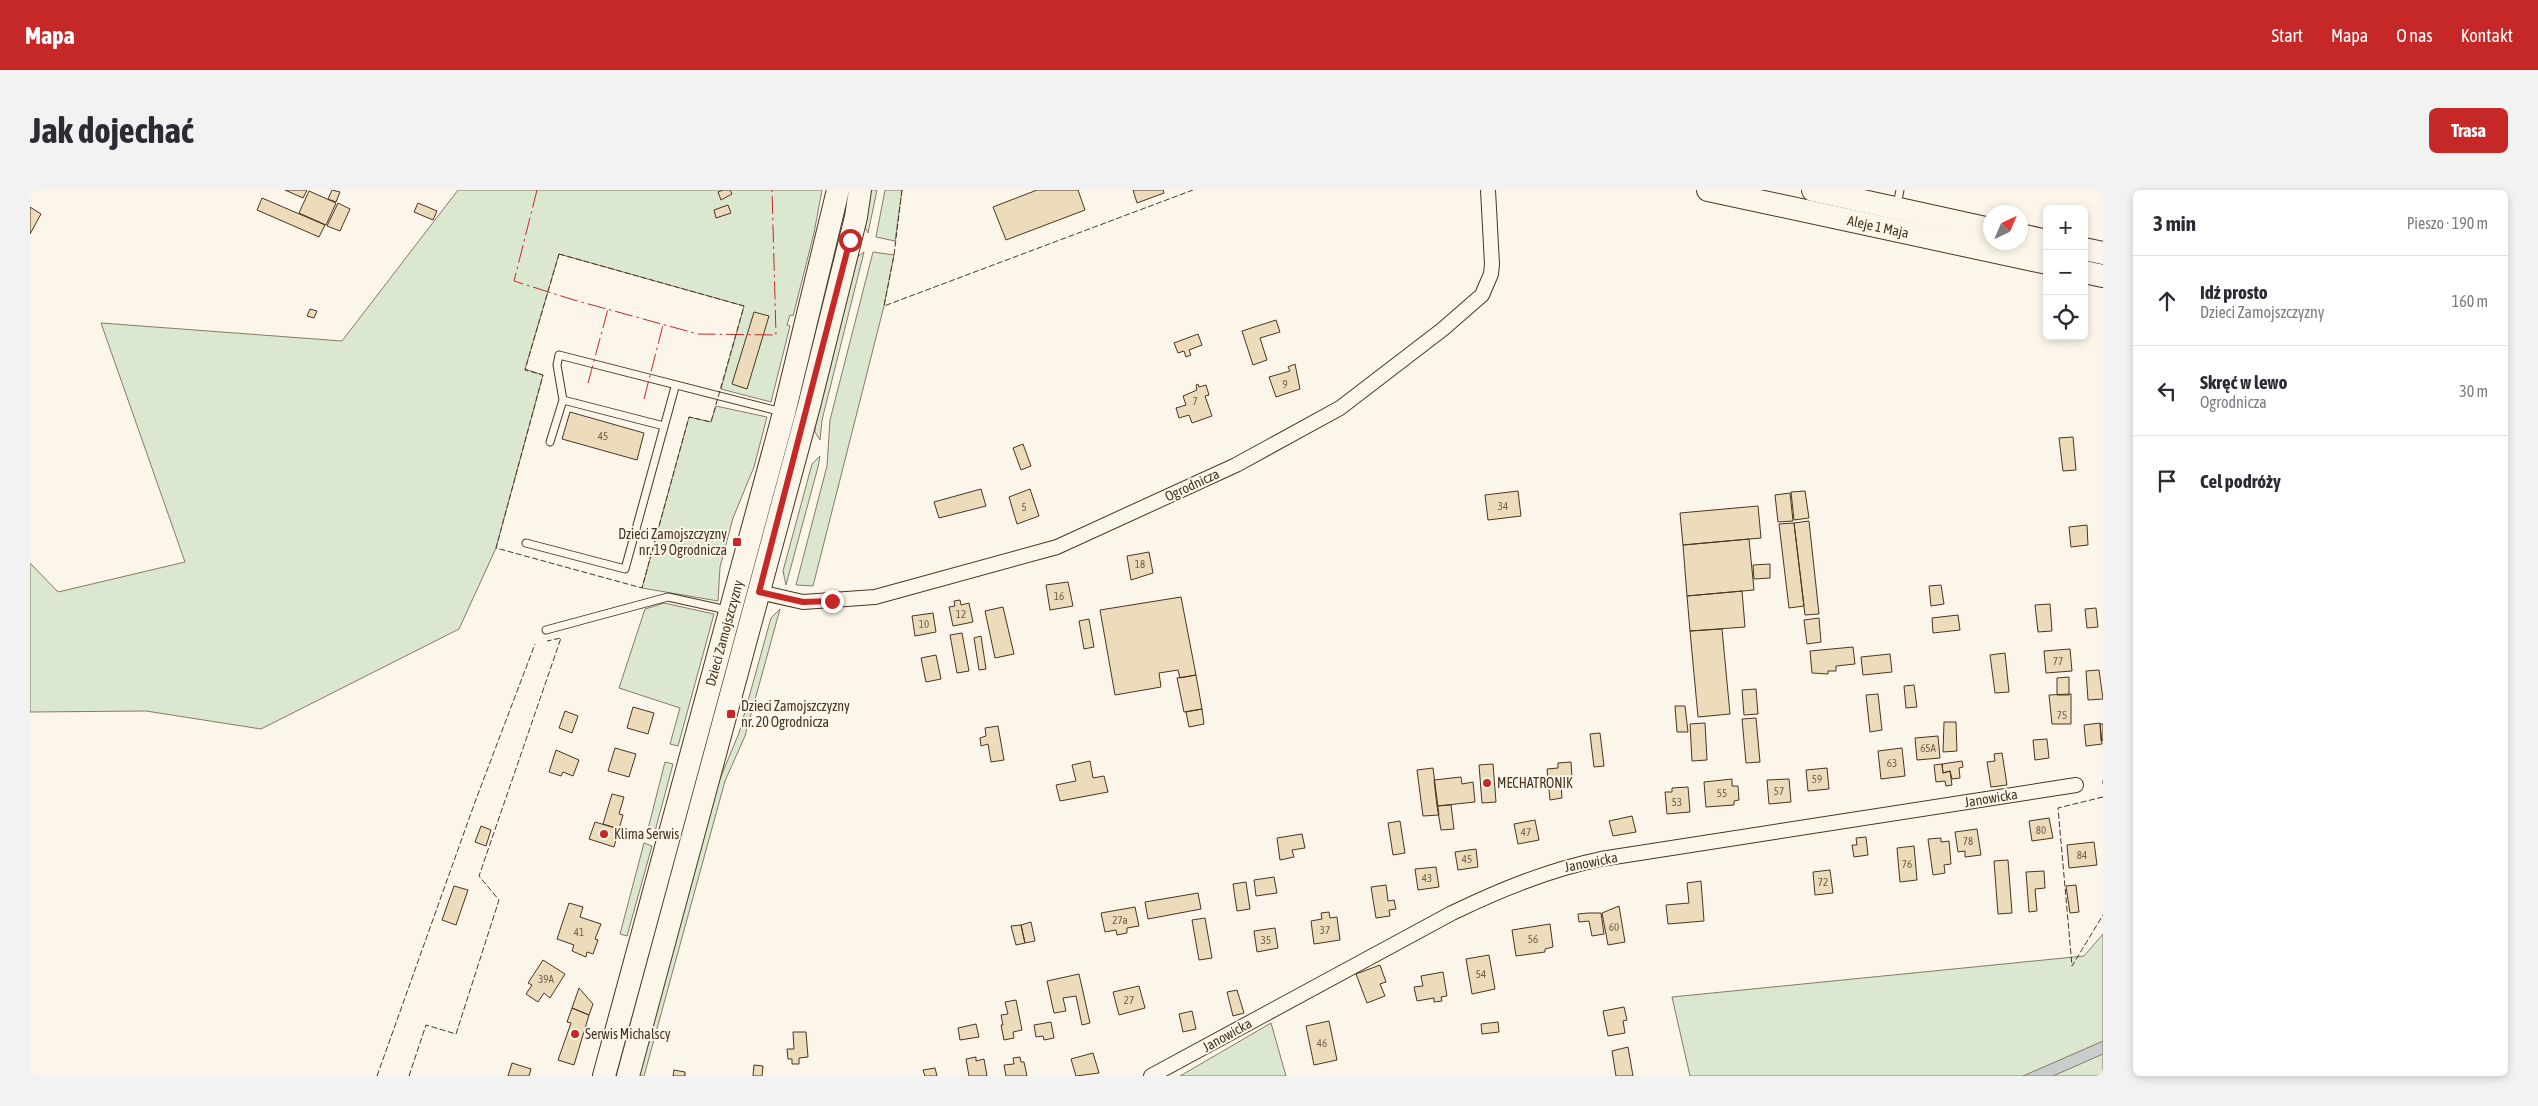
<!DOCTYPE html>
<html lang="pl">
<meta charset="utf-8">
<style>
body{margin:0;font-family:"Asap Condensed",sans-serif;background:#f2f2f3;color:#2b2b33}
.controls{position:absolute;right:15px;top:15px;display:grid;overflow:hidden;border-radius:8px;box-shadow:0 2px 8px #0003}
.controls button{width:45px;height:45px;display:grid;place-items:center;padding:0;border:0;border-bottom:1px solid #e1e1e2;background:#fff;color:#2b2b33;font:25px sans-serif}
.compass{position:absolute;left:1953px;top:15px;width:45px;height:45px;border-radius:50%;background:#fff;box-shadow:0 2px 8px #0003;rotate:44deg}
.stop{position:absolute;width:15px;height:15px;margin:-11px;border:4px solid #c62828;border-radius:50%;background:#fff}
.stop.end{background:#c62828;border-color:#fff;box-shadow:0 1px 5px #0008}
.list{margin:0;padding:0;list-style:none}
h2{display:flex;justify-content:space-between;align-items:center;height:65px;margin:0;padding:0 20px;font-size:21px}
h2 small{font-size:16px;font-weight:400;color:#7c7c81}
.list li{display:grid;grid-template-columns:32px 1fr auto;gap:15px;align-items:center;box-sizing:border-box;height:90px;padding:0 20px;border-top:1px solid #e1e1e2}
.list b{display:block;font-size:19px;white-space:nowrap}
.list p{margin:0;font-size:16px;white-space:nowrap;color:#7c7c81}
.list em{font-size:16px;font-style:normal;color:#7c7c81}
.icon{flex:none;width:28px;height:28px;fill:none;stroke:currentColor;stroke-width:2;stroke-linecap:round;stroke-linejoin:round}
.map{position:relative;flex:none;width:2073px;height:886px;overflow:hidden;border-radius:8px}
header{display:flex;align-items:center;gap:30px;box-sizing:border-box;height:70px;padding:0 25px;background:#c62828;color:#fff}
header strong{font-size:24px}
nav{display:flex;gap:28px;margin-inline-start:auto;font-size:18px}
.intro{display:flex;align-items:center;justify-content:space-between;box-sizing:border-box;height:120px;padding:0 30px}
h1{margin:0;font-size:35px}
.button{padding:12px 22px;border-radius:8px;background:#c62828;color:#fff;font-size:18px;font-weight:700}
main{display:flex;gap:30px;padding:0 30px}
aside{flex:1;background:#fff;border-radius:8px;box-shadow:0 2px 8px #0003}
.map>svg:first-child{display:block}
.green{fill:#dce7d0;stroke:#887966}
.water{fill:#c9cecd;stroke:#887966}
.building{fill:#ecdcbc;stroke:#4a3520}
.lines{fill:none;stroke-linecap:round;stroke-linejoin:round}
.lane-casing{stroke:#4a3520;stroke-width:9}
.street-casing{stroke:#4a3520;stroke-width:16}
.primary-casing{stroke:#4a3520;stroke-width:24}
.lane{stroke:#fbf6e9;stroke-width:7}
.street{stroke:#fbf6e9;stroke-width:14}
.primary{stroke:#fbf6e9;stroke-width:22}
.fence{stroke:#4a3520;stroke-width:1;stroke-dasharray:6 2.5;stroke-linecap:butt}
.power{stroke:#c62828;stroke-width:1;stroke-dasharray:18 4 2.5 4;stroke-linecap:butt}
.route{stroke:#c62828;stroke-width:6}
.poi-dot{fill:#c62828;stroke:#fbf6e9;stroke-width:2}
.labels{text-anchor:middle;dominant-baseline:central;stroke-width:4;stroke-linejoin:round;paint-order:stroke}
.number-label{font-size:11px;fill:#725f47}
.street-label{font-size:14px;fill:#4a3520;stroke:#fbf6e9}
.poi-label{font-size:14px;fill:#4a3520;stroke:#fbf6e9;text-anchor:start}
</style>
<header>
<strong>Mapa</strong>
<nav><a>Start</a><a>Mapa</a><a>O nas</a><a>Kontakt</a></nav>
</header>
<div class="intro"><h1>Jak dojechać</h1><a class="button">Trasa</a></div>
<main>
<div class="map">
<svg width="2073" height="886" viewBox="0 0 2073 886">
<rect width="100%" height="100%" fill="#fbf6e9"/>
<!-- green -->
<path class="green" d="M428,0H792L784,43L763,126L760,125L757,135L760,136L741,212L691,199L714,116L529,64L495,179L513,185L466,358L429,439L231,539L116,521L0,522V373L28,402L155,372L71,133L312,151Z
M840,0H847L838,43L835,37Z
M855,0H872L865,51L846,47Z
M834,62L792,230L790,250L785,242V235L826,68Z
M843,62L864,65L854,116L783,396L766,395L797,276L800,230Z
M686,216L737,227L724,277L703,328L690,377L688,411L612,398L659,227L681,232Z
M790,266L788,277L756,395L753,381L782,274Z
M634,413L684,424L648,556L640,554L650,518L589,498L615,419Z
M750,419L715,546L695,591L614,886H608L687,596L709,543L741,428Z
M635,572L643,574L624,645L617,643Z
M614,653L622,656L597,746L590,744Z
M2073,744V886H1660L1642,807L2054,766Z
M1241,833L1256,886H1150Z"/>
<!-- water -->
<path class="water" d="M2073,851V864L2023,886H1993Z"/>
<!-- building -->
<path class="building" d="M255,0H277L273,8Z
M302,0L310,2L306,12L298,9Z
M693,0H700L702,4L691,10L688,2Z
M1007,0H1048L1055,20L976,50L963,17Z
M1103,0H1133L1134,3L1107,13Z
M279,1L306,13L296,35L269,23Z
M232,8L295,35L289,47L227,20Z
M308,13L320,19L310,41L297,36Z
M388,13L407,21L403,30L384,22Z
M698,15L701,23L686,28L684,20Z
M0,17L11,24L0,44Z
M280,119L287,121L284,128L277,126Z
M724,122L739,126L717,199L702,194Z
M1246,130L1250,142L1230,148L1237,170L1223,175L1212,141Z
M1168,144L1172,155L1159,160L1161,165L1156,167L1154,161L1148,163L1144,153Z
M1265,174L1270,199L1246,207L1239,187L1260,181L1258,177Z
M1168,194L1169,197L1176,195L1179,205L1175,206L1182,226L1162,233L1159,225L1149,228L1146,218L1156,215L1153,206L1167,200L1166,195Z
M540,222L614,243L607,270L532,249Z
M2043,247L2046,280L2033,281L2029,248Z
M993,254L1001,276L991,280L983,258Z
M951,299L956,316L909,328L904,312Z
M1000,299L1009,326L987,334L979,307Z
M1488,301L1491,326L1458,330L1455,305Z
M1775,301L1779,328L1764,330L1761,302Z
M1760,303L1763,331L1748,332L1745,305Z
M1728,316L1731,348L1653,355L1650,323Z
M1779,331L1789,424L1775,425L1764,333Z
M1764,333L1774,416L1759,418L1749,334Z
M2057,335L2058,355L2041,357L2039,337Z
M1719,349L1724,400L1657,406L1653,355Z
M1119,362L1123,383L1101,390L1097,366Z
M1740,374V388L1724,389L1723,375Z
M1038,392L1043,416L1020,420L1016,395Z
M1911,395L1914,414L1901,416L1899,396Z
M1712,401L1715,437L1660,441L1657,406Z
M1151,407L1166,485L1150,488L1148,480L1129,483L1131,497L1085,505L1070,420Z
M930,410L931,415L939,413L943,432L923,436L919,417L925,416L924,411Z
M2020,414L2022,441L2008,442L2005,415Z
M973,417L984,464L965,468L955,421Z
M2066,418L2068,437L2057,438L2055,419Z
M903,423L906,442L885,446L882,426Z
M1928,425L1930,440L1903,443L1902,428Z
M1789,428L1791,452L1777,454L1774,430Z
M1059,429L1064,457L1054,459L1049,431Z
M1692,439L1700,524L1668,527L1660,441Z
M932,443L939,481L927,483L920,445Z
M951,446L956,479L949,480L944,448Z
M1823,457L1825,474L1806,476V481H1798V484L1782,483L1780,461Z
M2040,459L2042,481L2016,483L2014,461Z
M1975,463L1979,502L1965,503L1960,465Z
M1860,464L1862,482L1833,485L1831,467Z
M906,465L911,489L896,492L891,468Z
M2069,480L2073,509L2058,510L2056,481Z
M1166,485L1172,519L1154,522L1147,488Z
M2039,487V505H2027V488Z
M1884,495L1887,517L1876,518L1874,496Z
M1726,499L1728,524L1714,525L1712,500Z
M1848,504L1852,540L1840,542L1836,505Z
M2041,504V534H2022L2019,505Z
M1645,516H1655L1658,542H1647Z
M603,517L624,523L618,544L597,538Z
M1172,519L1174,534L1159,537L1156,522Z
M535,521L548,526L542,543L529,538Z
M1726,528L1730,572L1716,573L1712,529Z
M1914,532H1926L1927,561L1913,562Z
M1675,533L1677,570L1662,571L1660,534Z
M2070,533L2072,554L2056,556L2054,535Z
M2070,534H2073V550L2071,551Z
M968,536L974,570L961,572L958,554L951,556L950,548L956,546L955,538Z
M1570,543L1574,576L1564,577L1560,544Z
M1908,546L1910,568L1887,570L1885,548Z
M2017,549L2019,568L2005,570L2003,550Z
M585,558L606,564L599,587L578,581Z
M1872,558L1875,586L1851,589L1848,561Z
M526,560L549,570L543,586L533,582L531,586L519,582Z
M1972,563L1977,595L1961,597L1957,572L1965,571L1964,564Z
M1060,571L1063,588L1074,586L1078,602L1030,611L1026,595L1046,591L1042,575Z
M1932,571L1933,577L1929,578L1930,588L1922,589L1920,581L1913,583L1912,574Z
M1541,572L1542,589L1537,590L1538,594L1531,595L1532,608L1520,610L1517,579L1528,578V573Z
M1463,574L1466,612L1452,613L1449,575Z
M1912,574L1913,583L1920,581L1922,595L1916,596L1915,591L1906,592L1904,575Z
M1403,578L1409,625L1393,626L1387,580Z
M1797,578L1799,599L1778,601L1776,580Z
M1431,587L1432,594L1443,592L1445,612L1407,616L1404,590Z
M1702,589V596H1708L1709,610L1704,611V615L1676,617L1674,592Z
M1759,589L1761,612L1739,614L1737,590Z
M1658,597L1660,622L1637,624L1635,602H1642V598Z
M582,604L594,607L589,624L593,625L589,639L573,634Z
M1421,615L1424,639L1411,640L1407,616Z
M1602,626L1606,642L1583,646L1579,631Z
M2019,628L2023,648L2002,651L1999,631Z
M1505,630L1509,650L1488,654L1484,634Z
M1370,631L1375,663L1363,665L1358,633Z
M565,632L589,639L584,657L559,649Z
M451,636L461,640L456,656L445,652Z
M1947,639L1951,665L1935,667V661L1928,662L1925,642Z
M1272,644L1275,658L1262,660L1264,667L1250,670L1247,648Z
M1836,647L1838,665L1824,667L1822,655H1827L1826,648Z
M1911,648V652L1919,651L1921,674L1914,675L1915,683L1903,685L1898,649Z
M2064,652L2067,675L2039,678L2037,655Z
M1884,656L1887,690L1870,692L1867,658Z
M1446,659L1448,677L1428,680L1425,662Z
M1978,670L1982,723L1968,724L1964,671Z
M1406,677L1409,697L1388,700L1385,679Z
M1800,680L1803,703L1785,705L1783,682Z
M2014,681L2015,698L2005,699L2007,721L1999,722L1996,682Z
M1244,687L1247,703L1226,706L1224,690Z
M1671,691L1674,731L1638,734L1636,715L1659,713L1657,693Z
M1216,692L1220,719L1207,721L1203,694Z
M1356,695L1358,711L1364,710L1366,719L1359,720L1360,726L1346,728L1341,697Z
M2046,695L2049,722L2040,723L2036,696Z
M424,696L438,700L426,735L412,730Z
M1168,703L1171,719L1118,729L1115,712Z
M539,713L553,717L550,727L571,734L565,749L568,750L563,764L557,762L556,767L542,761L544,755L527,749Z
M1589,716L1595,752L1578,755L1572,723Z
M1105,717L1109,736L1097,738V743L1087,745L1086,740L1075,742L1071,723Z
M1299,722L1300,728L1307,727L1310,750L1284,754L1281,731L1292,729L1291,723Z
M1558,723H1571L1574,744L1562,746L1559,731L1549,732L1548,724Z
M1175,728L1182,768L1169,770L1162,730Z
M1001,732L1005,751L995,753L991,735Z
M1520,734L1523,757L1515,759V762L1486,766L1482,740Z
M991,735L995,753L986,755L981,736Z
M1245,738L1248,758L1227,762L1224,741Z
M1459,765L1465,799L1442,804L1436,769Z
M513,770L535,784L520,808L514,803L508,812L496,804L502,795L498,793Z
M1350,775L1356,792L1350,794L1355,806L1337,813L1326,784Z
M1413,782L1417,806L1411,807L1412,811L1404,812V808L1387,811L1384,797L1393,796L1391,786Z
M1049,784L1060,833L1052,835L1046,806L1033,808L1036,821L1024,823L1017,791Z
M1109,796L1115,818L1089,825L1083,802Z
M549,798L563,814L559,825L542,818Z
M1207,800L1214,823L1203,826L1197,802Z
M986,810L992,840L983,842L984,848L974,850L971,835H973L971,825L978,824L975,812Z
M1594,817L1597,830L1593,831L1595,843L1578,846L1573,821Z
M542,818L559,825L544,875L528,870L541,833L537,832Z
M1162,821L1166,839L1153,842L1149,824Z
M1299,831L1307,870L1284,875L1276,836Z
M1021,832L1024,848L1014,850L1013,846L1006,847L1004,835Z
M1468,832L1469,842L1452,844L1451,834Z
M946,834L949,847L930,850L928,838Z
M763,842H776L778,867L769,868V874H762V869H758L757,859H764Z
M1598,857L1603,886H1586L1582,861Z
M1063,863L1069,883L1046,886L1041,869Z
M946,867V871L954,869L957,886H939L936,869Z
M990,867L991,872H994L997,886H976L974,875L984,874L983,868Z
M482,873L501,879L499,886H478Z
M724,875L733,876L732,886H723Z
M905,878L907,886H895L893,880Z
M644,880L655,882V886H643Z"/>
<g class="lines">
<!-- lane casing -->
<g class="lane-casing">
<path id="lane" d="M1867,15L1870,0
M533,210L634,236
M520,252L533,210L527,175L529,165L752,222
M496,353L595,379L645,197
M516,440L638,407L697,420"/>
</g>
<!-- street casing -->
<g class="street-casing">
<path id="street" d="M729,402L773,412L845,407L1027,357L1206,275L1310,218L1413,139L1452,105L1461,84L1462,74L1458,0
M1121,886L1422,723C1470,700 1518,680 1571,669L2046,595"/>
</g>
<!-- primary casing -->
<g class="primary-casing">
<g id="primary">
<path id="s1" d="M1678,0L2017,73"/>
<path d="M1783,0L1960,39"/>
<path d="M1990,45L2017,51"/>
<path d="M2054,59L2073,63"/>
<path d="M2054,82L2073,86"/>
<path id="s2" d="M574,886L754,223L808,0"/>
<path d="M598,886L779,216L826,27L830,0"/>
</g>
</g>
<!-- lane -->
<use href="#lane" class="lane"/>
<!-- street -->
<use href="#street" class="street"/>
<!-- primary -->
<use href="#primary" class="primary"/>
<!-- fence -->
<path class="fence" d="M872,0L864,65L854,116L1163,0
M529,64L714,116L681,232L659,227L612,398L466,358L513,185L495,180Z
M2073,590V594
M2073,607L2028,618L2042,776L2073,725
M347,886L445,612L505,454
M379,886L396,835L426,844L469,710L449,686L531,448L517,451"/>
<!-- power -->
<path class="power" d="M507,0L484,91L544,110L668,144L746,145L742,0
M558,193L578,119
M614,209L633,135"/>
</g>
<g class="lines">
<!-- route -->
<path class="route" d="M802,411L773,412L729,402L820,50"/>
</g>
<!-- markers -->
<g class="poi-dot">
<rect x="702" y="347" width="10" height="10" rx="2.5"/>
<rect x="696" y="519" width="10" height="10" rx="2.5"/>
<circle cx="1457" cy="593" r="5"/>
<circle cx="574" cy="644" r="5"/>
<circle cx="545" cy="844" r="5"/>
</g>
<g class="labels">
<!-- number labels -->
<g class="number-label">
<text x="1255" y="194">9</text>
<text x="1165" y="211">7</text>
<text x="573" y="246">45</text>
<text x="1473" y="316">34</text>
<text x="994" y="317">5</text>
<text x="1110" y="374">18</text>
<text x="1029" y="406">16</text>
<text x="931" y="424">12</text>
<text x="894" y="434">10</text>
<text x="2028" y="471">77</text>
<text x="2032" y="525">75</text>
<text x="1898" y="558">65A</text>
<text x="1862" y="573">63</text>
<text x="1787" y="589">59</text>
<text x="1749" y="601">57</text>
<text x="1692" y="603">55</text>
<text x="1647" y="612">53</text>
<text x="2011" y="640">80</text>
<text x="1496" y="642">47</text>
<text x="1938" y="651">78</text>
<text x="2052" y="665">84</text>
<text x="1437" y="669">45</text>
<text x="1877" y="674">76</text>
<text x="1397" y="688">43</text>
<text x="1793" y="692">72</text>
<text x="1090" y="730">27a</text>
<text x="1584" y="737">60</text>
<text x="1295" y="740">37</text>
<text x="549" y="742">41</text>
<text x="1503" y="749">56</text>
<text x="1236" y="750">35</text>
<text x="1451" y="784">54</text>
<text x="516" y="789">39A</text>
<text x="1099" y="810">27</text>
<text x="1292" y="853">46</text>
</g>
<!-- street labels -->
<g class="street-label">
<text stroke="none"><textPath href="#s1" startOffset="174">Aleje 1 Maja</textPath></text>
<text transform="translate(1162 295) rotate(-25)">Ogrodnicza</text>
<text stroke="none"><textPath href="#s2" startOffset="459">Dzieci Zamojszczyzny</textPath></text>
<text transform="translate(1961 608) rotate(-9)">Janowicka</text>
<text transform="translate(1561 672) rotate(-11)">Janowicka</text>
<text transform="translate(1197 845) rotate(-29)">Janowicka</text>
</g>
<!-- poi labels -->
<g class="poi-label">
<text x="697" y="344" text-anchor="end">Dzieci Zamojszczyzny<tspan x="697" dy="16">nr. 19 Ogrodnicza</tspan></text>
<text x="711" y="516">Dzieci Zamojszczyzny<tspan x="711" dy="16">nr. 20 Ogrodnicza</tspan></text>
<text x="1467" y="593">MECHATRONIK</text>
<text x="584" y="644">Klima Serwis</text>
<text x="555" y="844">Serwis Michalscy</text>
</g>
</g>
</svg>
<div class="controls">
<button>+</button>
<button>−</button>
<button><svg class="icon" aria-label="locate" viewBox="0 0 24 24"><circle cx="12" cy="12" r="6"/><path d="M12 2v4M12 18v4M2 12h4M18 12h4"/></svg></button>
</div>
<svg class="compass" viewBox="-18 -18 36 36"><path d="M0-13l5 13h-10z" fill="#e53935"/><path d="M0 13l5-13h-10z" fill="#7c7c81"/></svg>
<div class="stop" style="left:820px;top:50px"></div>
<div class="stop end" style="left:802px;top:411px"></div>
</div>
<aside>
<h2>3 min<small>Pieszo · 190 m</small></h2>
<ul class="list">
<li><svg class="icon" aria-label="ahead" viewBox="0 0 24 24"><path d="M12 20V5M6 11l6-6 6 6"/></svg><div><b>Idź prosto</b><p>Dzieci Zamojszczyzny</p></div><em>160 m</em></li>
<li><svg class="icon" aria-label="left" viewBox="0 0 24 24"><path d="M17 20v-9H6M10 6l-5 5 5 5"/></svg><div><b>Skręć w lewo</b><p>Ogrodnicza</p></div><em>30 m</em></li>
<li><svg class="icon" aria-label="arrive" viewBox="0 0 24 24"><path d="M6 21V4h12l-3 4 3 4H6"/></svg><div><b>Cel podróży</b></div></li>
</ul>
</aside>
</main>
